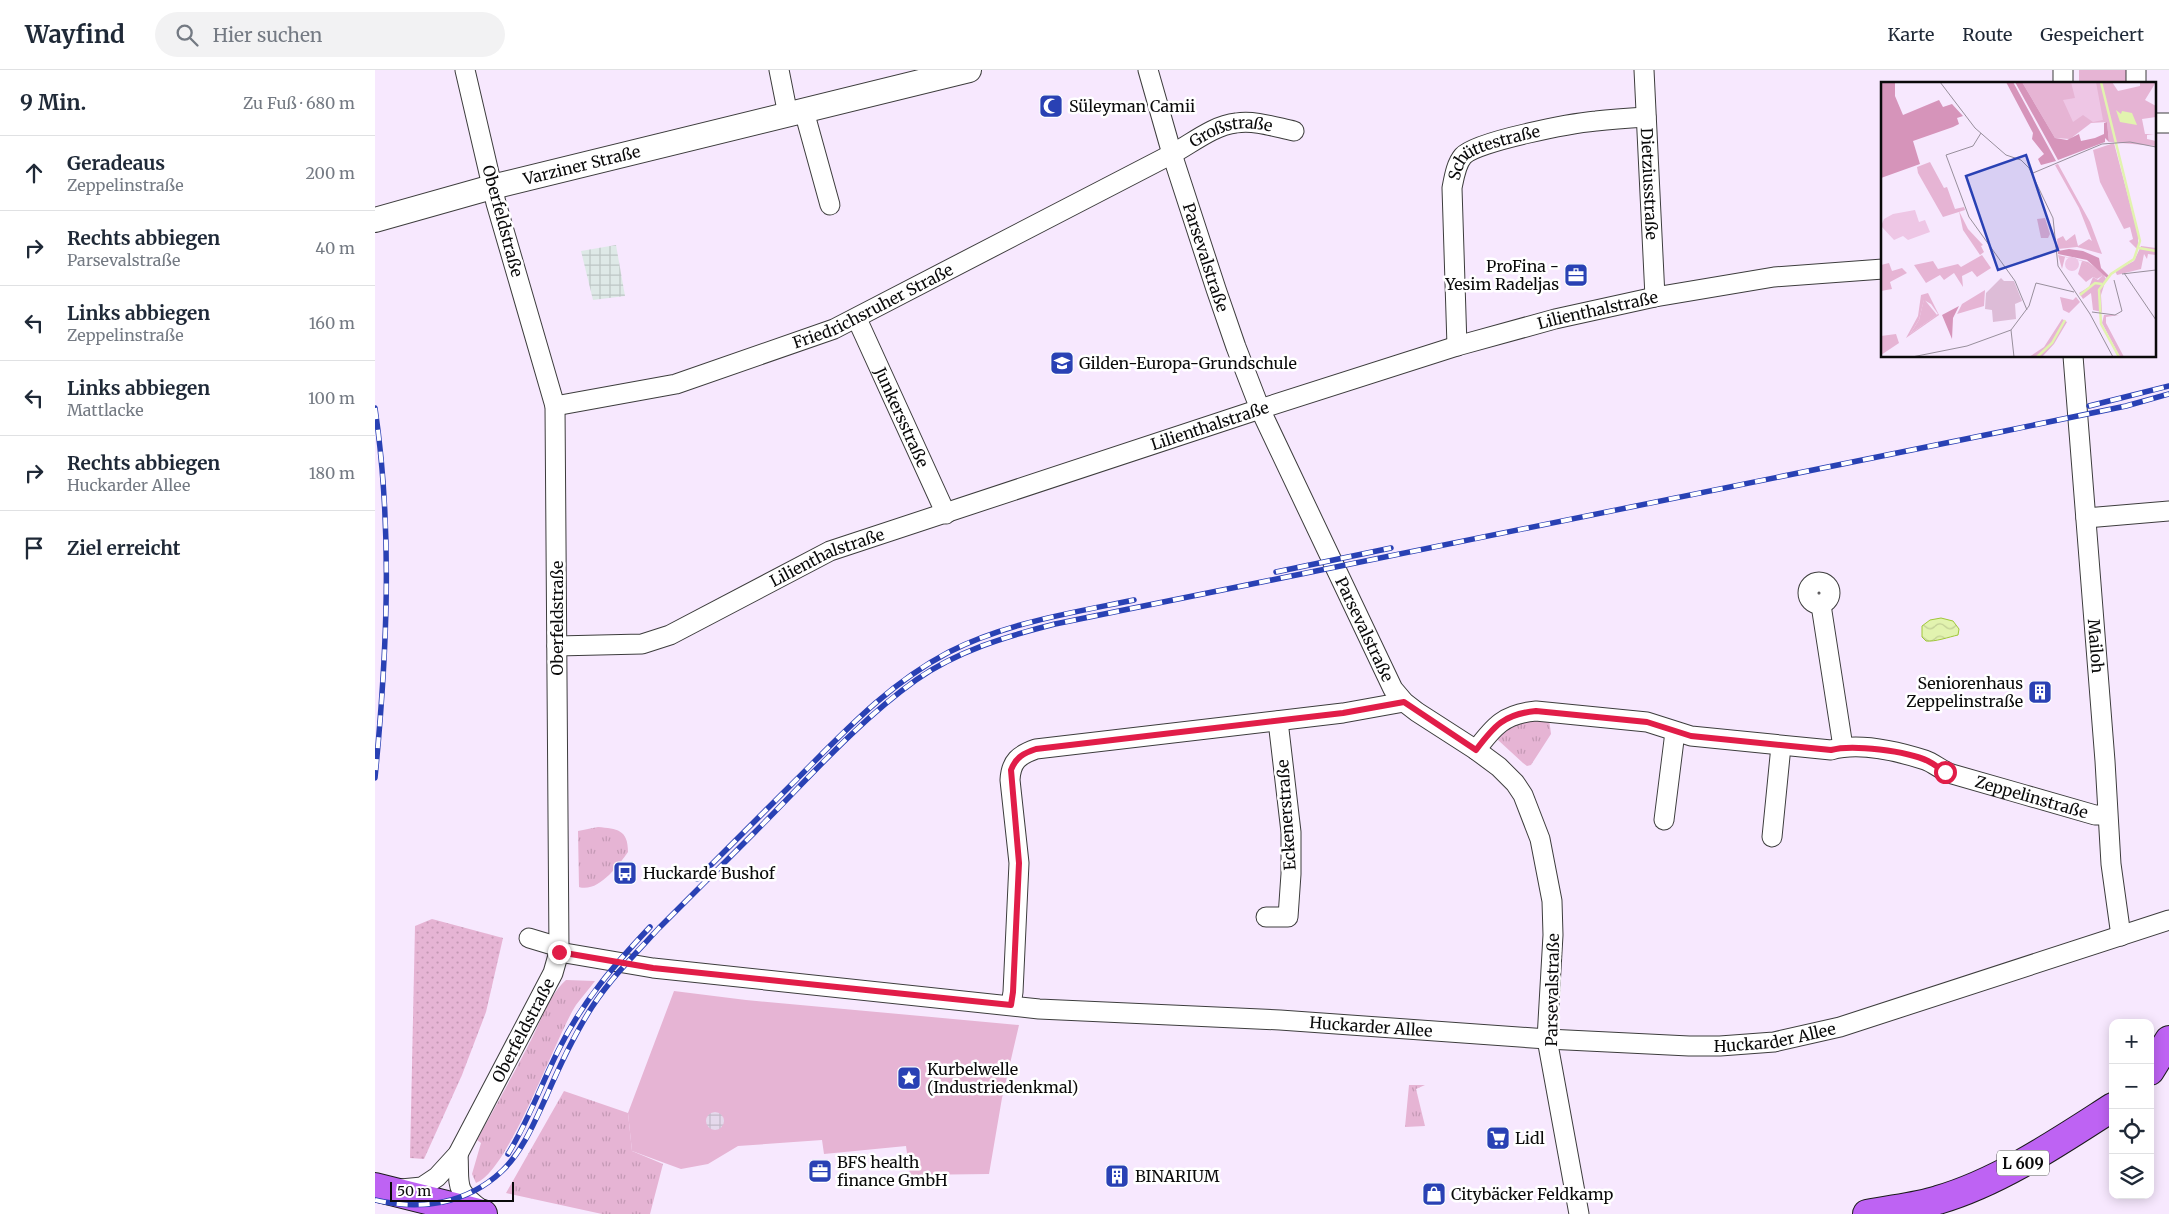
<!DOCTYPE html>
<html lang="de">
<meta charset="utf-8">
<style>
body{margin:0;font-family:Merriweather,serif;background:#f2f2f3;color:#1f2937}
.controls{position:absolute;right:15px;bottom:15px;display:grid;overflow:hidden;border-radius:10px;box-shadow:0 2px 12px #0003}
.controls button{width:45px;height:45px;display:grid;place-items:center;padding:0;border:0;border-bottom:1px solid #e0e1e3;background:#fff;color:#1f2937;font:25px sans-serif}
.scale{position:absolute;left:15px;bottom:12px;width:124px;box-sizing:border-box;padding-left:5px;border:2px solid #0a0a0a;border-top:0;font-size:14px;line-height:18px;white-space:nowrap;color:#0a0a0a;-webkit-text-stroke:4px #fff;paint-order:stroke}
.stop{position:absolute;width:15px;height:15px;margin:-11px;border:4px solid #e11d48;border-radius:50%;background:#fff}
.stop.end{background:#e11d48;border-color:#fff;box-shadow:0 1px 5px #0008}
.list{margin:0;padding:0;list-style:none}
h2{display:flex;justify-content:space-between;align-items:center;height:65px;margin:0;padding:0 20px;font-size:21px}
h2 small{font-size:16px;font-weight:400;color:#747a83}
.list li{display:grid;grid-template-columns:32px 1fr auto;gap:15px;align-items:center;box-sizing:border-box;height:75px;padding:0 20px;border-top:1px solid #e0e1e3}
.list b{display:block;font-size:19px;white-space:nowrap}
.list p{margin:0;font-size:16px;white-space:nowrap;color:#747a83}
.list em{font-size:16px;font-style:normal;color:#747a83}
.icon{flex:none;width:28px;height:28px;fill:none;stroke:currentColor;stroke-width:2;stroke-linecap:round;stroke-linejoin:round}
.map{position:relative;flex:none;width:1794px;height:1144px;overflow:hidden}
header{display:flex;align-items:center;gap:30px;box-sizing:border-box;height:70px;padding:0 25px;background:#fff;border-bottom:1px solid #e0e1e3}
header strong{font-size:24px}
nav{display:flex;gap:28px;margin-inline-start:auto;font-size:18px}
.search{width:350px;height:45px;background:#f2f2f3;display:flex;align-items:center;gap:12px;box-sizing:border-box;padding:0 18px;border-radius:28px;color:#747a83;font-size:19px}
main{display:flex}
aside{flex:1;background:#fff}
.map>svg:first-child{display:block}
.industrial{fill:url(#industrial-grid)}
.grass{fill:url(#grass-tufts)}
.park{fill:#e6b4d4}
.garden{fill:url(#garden-dots)}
.plaza{fill:url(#plaza-grid)}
.water{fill:url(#water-waves);stroke:#a0c739}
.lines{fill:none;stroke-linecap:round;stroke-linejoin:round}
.minor-casing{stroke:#3d3d3d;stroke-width:21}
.tertiary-casing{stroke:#3d3d3d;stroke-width:26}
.primary-casing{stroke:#1b1b1b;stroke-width:30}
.minor{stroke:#fff;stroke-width:19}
.tertiary{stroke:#fff;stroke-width:24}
.primary{stroke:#be63f3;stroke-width:28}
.rail-casing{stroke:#2941b4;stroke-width:5.5}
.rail{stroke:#fff;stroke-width:4;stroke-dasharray:11;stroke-linecap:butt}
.route{stroke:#e11d48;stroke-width:6}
.labels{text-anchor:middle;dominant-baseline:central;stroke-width:5;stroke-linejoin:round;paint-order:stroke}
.shield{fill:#fff;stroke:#545454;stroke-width:1}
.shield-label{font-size:15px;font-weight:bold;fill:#0a0a0a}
.poi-label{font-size:16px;fill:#0a0a0a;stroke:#fff;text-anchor:start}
.street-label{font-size:16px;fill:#0a0a0a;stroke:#fff}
.inset-river{fill:none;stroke:#e2f3af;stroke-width:2.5}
.inset-road{fill:none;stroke:#988f9c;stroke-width:1}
.view{fill:#2941b4;fill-opacity:0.15;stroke:#2941b4;stroke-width:2.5}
.inset-edge{fill:none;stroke:#0a0a0a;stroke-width:2.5}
</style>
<header>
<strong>Wayfind</strong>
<div class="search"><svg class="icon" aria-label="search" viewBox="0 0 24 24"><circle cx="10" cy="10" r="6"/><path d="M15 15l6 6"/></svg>Hier suchen</div>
<nav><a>Karte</a><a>Route</a><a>Gespeichert</a></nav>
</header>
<main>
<aside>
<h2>9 Min.<small>Zu Fuß · 680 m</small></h2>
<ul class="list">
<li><svg class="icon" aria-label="ahead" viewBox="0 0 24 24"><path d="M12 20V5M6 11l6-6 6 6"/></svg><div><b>Geradeaus</b><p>Zeppelinstraße</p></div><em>200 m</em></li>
<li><svg class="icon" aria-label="right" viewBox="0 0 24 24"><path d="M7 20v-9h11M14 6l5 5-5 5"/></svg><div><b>Rechts abbiegen</b><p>Parsevalstraße</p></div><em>40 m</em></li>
<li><svg class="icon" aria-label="left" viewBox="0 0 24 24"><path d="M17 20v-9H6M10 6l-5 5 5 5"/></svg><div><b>Links abbiegen</b><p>Zeppelinstraße</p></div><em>160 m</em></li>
<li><svg class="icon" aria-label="left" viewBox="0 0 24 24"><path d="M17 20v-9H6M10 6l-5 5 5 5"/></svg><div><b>Links abbiegen</b><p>Mattlacke</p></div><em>100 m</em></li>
<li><svg class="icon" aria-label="right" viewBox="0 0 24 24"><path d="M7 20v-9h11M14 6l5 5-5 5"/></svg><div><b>Rechts abbiegen</b><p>Huckarder Allee</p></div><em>180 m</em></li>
<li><svg class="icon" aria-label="arrive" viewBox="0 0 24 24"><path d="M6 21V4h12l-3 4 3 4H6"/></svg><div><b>Ziel erreicht</b></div></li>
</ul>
</aside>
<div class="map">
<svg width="1794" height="1144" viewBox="0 0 1794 1144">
<defs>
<pattern id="industrial-grid" width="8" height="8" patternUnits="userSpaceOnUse" patternTransform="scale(1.25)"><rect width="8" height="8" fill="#dee9e7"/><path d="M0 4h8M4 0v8" fill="none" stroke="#bdc6c5"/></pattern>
<pattern id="grass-tufts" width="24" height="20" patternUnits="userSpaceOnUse" patternTransform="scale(1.25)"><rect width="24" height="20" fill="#e6b4d4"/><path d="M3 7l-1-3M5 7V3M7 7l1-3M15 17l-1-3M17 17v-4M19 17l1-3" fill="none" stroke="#c499b5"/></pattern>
<pattern id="garden-dots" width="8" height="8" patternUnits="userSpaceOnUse" patternTransform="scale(1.25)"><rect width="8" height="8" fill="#e6b4d4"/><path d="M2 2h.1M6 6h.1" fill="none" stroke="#c499b5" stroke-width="1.8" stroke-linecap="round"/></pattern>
<pattern id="plaza-grid" width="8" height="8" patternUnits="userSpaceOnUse" patternTransform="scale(1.25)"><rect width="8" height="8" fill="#e5d9ec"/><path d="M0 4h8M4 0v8" fill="none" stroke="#c3b9c9"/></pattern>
<pattern id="water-waves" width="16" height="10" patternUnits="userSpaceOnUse" patternTransform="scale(1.25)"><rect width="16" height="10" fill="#e2f3af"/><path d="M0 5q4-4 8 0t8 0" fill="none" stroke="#c1cf95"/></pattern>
</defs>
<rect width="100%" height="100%" fill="#f7e8fe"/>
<!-- industrial -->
<path class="industrial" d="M241,175L250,226L218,230L206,181Z"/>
<!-- grass -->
<path class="grass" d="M1174,649L1176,664L1156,695L1152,696L1148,693L1123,670C1135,647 1152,650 1174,649Z
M223,757C242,759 253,759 253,782C243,796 223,823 204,817L203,761Z
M191,910L220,911C214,919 207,927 201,935C179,970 134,1101 101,1113L97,1104L106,1073L102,1070C119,1039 137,1007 153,976C165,954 173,926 191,910Z
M1034,1015H1050L1041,1019L1050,1056L1030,1057Z
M189,1021L253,1043L257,1081L288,1094L275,1144H227L131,1123Z"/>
<!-- park -->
<path class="park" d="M1704,0H1758V14H1704Z
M299,921L371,930L644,955L627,1028L614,1104L535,1105L531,1076L449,1084L447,1070L363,1076L333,1094L306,1099L257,1081L253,1043Z"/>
<!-- garden -->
<path class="garden" d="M57,849L128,868L111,942L87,1005L49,1089L35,1088L40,856Z"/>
<!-- plaza -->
<path class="plaza" d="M331 1051a9 9 0 1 1 18 0a9 9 0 1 1-18 0Z"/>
<!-- water -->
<path class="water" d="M1566,548L1578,551L1584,559L1583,565C1574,567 1560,572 1551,571L1547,567V556L1555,550Z"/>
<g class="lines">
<!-- minor casing -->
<g class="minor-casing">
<g id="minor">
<path d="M404,0L413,45"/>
<path id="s1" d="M773,0L797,84L841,219L861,277L885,339L1018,619L1029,632L1042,642L1101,680L1124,697L1140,713L1148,725L1165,769L1177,831L1178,865L1172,969L1204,1144"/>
<path id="s2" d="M1269,0L1280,227"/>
<path d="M1688,14V0"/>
<path d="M1761,14V0"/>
<path d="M429,41L455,135"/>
<path d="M1780,53H1794"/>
<path id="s3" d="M482,249L571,444"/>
<path id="s4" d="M1082,276L1077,118C1079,108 1081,94 1088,86C1101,71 1199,53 1221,51C1238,49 1254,48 1271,47"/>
<path id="s5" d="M1698,286L1730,691L1736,794L1746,866"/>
<path id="s6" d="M180,336L301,314L459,259L797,84C816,74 839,55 861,53C880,50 900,57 919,61"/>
<path d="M1711,448L1794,441"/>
<circle cx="1444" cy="523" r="11"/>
<path d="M1446,535L1468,677"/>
<path id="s7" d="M182,576L267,574L295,565L455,481L885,339L1082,276L1180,249L1280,227L1399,207L1508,199"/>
<path id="s8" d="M1101,680C1119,656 1129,644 1161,641L1272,652L1316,666L1456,680C1484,672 1522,681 1550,690C1559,693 1567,701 1577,704C1625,718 1672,731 1720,745H1732"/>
<path d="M1289,750L1300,662"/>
<path d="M1397,767L1406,676"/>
<path d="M891,847H913L916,804V762L903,651"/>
<path d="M154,868L184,877"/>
<path id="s9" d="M184,882L278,898L664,939L905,950L1172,969L1314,976H1345L1399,972L1465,957L1794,850"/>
<path d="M636,935L638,922L644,793L635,710C636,691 644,685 661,679L968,643L1029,632"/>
<path d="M83,1084C85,1117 78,1119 107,1140"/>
<path id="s10" d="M26,1119L47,1117L62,1107L83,1084L178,903L184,882L180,336L121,133L90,0"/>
</g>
</g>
<!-- tertiary casing -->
<g class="tertiary-casing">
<g id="tertiary">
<path id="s11" d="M0,150L117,117L594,0"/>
</g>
</g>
<!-- primary casing -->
<g class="primary-casing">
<path id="primary" d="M1775,1001L1794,970
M0,1117L108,1144
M1492,1144C1516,1139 1541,1137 1563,1130C1625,1112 1685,1071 1738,1037"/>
</g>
<!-- minor -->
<use href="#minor" class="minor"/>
<!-- tertiary -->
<use href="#tertiary" class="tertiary"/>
<!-- primary -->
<use href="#primary" class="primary"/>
<!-- rail casing -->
<g class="rail-casing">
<path id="rail" d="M1714,336L1794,316
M0,338C18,461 12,584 0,708
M901,502L1016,478
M322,809C355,776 388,743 421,710C469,662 513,614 574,582C631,553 696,543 759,530
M133,1084C154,1050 167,1012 185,977C208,931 240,894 275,857
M0,1130C46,1141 92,1134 127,1101C148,1081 160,1051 172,1025C185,995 199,965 217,937C236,908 260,884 284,858C316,826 348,794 380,762C432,710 481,653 541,610C582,581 632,566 680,554L1630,361L1751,336L1794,324"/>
</g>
<!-- rail -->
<use href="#rail" class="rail"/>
</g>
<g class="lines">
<!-- route -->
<path class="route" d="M184,882L278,898L636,935L638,922L644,793L636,700C641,687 649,683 661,679L968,643L1029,632L1101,680C1119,656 1129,644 1161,641L1272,652L1316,666L1456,680C1477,674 1532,681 1553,691C1559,694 1564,698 1570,702"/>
</g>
<!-- icons -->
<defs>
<g id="mosque-square" transform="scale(1.25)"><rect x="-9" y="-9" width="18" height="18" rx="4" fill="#2941b4" stroke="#fff"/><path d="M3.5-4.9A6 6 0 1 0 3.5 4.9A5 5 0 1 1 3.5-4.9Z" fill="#fff"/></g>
<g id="office-square" transform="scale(1.25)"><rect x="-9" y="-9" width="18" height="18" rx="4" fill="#2941b4" stroke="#fff"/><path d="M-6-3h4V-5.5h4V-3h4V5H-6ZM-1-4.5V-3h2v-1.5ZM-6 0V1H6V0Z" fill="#fff"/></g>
<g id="school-square" transform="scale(1.25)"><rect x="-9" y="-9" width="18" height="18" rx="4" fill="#2941b4" stroke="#fff"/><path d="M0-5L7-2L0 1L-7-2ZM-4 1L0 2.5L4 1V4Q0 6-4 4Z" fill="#fff"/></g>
<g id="building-square" transform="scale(1.25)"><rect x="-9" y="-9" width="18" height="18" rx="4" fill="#2941b4" stroke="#fff"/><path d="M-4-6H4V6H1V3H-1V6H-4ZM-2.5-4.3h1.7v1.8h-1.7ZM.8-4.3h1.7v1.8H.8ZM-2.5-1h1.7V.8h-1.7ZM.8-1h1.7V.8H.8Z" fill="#fff"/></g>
<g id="bus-square" transform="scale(1.25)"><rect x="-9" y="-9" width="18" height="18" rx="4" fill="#2941b4" stroke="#fff"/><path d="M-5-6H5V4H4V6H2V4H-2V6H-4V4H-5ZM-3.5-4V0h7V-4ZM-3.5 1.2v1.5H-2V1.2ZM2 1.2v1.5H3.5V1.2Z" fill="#fff"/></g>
<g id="sight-square" transform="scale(1.25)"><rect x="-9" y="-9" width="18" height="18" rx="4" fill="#2941b4" stroke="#fff"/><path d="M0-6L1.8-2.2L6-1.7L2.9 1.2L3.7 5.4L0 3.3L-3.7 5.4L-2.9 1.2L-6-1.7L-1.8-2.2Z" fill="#fff"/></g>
<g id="supermarket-square" transform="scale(1.25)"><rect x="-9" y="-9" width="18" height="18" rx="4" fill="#2941b4" stroke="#fff"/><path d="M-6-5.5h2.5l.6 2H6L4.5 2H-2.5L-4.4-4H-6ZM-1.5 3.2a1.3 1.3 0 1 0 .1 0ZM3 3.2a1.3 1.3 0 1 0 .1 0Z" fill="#fff"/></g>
<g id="shop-square" transform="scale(1.25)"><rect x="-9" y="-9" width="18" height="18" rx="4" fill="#2941b4" stroke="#fff"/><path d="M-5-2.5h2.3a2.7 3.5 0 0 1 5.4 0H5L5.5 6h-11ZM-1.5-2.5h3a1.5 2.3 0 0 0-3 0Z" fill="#fff"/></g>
</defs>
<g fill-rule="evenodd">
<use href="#mosque-square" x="676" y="36"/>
<use href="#office-square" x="1201" y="205"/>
<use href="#school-square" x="687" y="293"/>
<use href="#building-square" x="1665" y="622"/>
<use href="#bus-square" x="250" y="803"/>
<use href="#sight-square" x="534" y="1008"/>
<use href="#supermarket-square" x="1123" y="1068"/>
<use href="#office-square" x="445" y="1101"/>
<use href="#building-square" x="742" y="1106"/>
<use href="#shop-square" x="1059" y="1124"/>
</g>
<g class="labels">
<!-- shield labels -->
<rect class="shield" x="1622" y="1080.5" width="52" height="25" rx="4"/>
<g class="shield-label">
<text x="1648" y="1093">L 609</text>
</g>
<!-- poi labels -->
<g class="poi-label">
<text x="694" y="36">Süleyman Camii</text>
<text x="1184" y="196" text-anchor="end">ProFina -<tspan x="1184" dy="18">Yesim Radeljas</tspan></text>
<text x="704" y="293">Gilden-Europa-Grundschule</text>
<text x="1648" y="613" text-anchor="end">Seniorenhaus<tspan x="1648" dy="18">Zeppelinstraße</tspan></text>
<text x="268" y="803">Huckarde Bushof</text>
<text x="552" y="999">Kurbelwelle<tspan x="552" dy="18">(Industriedenkmal)</tspan></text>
<text x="1140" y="1068">Lidl</text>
<text x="462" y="1092">BFS health<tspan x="462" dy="18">finance GmbH</tspan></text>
<text x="760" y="1106">BINARIUM</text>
<text x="1076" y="1124">Citybäcker Feldkamp</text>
</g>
<!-- street labels -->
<g class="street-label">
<text stroke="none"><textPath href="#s6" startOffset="736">Großstraße</textPath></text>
<text stroke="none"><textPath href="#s4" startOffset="220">Schüttestraße</textPath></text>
<text stroke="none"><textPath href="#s11" startOffset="214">Varziner Straße</textPath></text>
<text stroke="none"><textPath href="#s2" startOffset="114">Dietziusstraße</textPath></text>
<text transform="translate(128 151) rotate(75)">Oberfeldstraße</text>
<text stroke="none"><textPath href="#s1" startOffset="196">Parsevalstraße</textPath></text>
<text stroke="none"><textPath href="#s6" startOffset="335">Friedrichsruher Straße</textPath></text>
<text stroke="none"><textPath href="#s7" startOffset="1100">Lilienthalstraße</textPath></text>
<text stroke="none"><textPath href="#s3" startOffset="108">Junkersstraße</textPath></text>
<text stroke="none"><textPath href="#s7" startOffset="695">Lilienthalstraße</textPath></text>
<text stroke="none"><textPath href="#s7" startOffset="290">Lilienthalstraße</textPath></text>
<text transform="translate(182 548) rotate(-90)">Oberfeldstraße</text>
<text stroke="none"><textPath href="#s1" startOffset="601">Parsevalstraße</textPath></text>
<text stroke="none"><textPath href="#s5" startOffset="291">Mailoh</textPath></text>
<text stroke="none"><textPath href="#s8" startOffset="582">Zeppelinstraße</textPath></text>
<text transform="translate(911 745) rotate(-94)">Eckenerstraße</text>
<text transform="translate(1177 920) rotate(-89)">Parsevalstraße</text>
<text stroke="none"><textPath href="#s9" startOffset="816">Huckarder Allee</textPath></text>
<text stroke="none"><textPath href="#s10" startOffset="210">Oberfeldstraße</textPath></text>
<text stroke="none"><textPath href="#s9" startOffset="1221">Huckarder Allee</textPath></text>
</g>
</g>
<!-- overview -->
<g transform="translate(1506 12)">
<rect width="275" height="275" fill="#f7e8fe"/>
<path d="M141,0H231L237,9L259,4V0H275L264,18L275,24V35L261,37L264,52H273L266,53V57L275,59V64L228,60L226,40L210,41L189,57L174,56ZM233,61L257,152V168L248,159L252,157L249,145L243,147L219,100L212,68ZM177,82L209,140L221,172L196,165L177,167L176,157L182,154L185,159L194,152L197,164L208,157L211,159L198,126L174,83ZM260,164L275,166V173L267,172L266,177L263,172L260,187L236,193L234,189L253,179ZM177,173L207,180L222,191L225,197L220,213L221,230L212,228L210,211L202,217L198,211L208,205L212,195L217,198L221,194L201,179L184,175L181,187ZM47,211L58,233L25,256L37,234L40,213ZM43,218L50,222L57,232L29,252L38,238ZM195,215L199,220L188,231L182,228L179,215L192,218ZM223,233H238L225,235V241L243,275H239L221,241ZM181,237L186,240L173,262L161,275H148L163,265Z" fill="#e6b4d4" fill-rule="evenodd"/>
<path d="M14,0V14L22,33L58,18L62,25L71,22L82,34L76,36L78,42L72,45L32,59L39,82L0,96V1ZM125,0H132L175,79L160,83L157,77L163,72L151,57L152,51ZM134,0H141L174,56L186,58L198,52L200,59L214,56L223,52V41L226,40L228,60L224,56V60L177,78ZM188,167L202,169L218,176L220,186L228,194L226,196L206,178L177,172V169ZM78,224L72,236L71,257L61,233Z" fill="#d694ba"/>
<path d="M120,196L123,199H133L141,219L134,222L135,237L112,240L111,228L104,227L105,211Z" fill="#ddbcd7"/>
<path d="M78,129L87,147L102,163L100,164L103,170L99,173L82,148ZM164,136L169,152L167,156H160L156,137ZM101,173L110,186L96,195L91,189L81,194L82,205L73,191L63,198L59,193L45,201L33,183L52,179L57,187L77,182L80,185Z" fill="#e6b4d4"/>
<path d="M49,80L63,106L66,105L74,127L83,125L84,128L62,135L37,91L36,85ZM201,179L219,191L221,194L216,197L212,195L205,200L197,192ZM8,181L11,189L21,186L26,191L9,200L11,207L0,209V183ZM104,208L103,224L76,232L81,222ZM43,217L56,233L29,252L38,238ZM15,252L18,261L0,273V254Z" fill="#e6b4d4"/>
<path d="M190,0H215L222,38L212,40L202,33L192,40L182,18L194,16ZM34,128L38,140L44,138L49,150L27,158L22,154L13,158L0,144L3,137L12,132ZM184 182a7 7 0 1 1 14 0a7 7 0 1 1-14 0Z" fill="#eec6e5"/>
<path d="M235,28L240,32L241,29L251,31L256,43L239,40Z" fill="#e2f3af"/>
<path class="inset-river" d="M220,0L259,159L253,177L230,192L218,208L220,242L238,275M258,166L275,169M199,213L214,201L221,202M156,275L171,261L184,238"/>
<path class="inset-road" d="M59,0L94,46L125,73L140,78L148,86L172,136L177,184L209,232L232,275M100,51L92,64L65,73L88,135L134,199L146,228M152,91L221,62L249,60L275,65M243,191L275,238M241,192L275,188M211,230L234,233L241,229L233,198M130,248L133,275M31,275L86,264L130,248L148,224L155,201L193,210"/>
<path class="view" d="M145,73L177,168L117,188L85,94Z"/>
<rect width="275" height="275" class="inset-edge"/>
</g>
</svg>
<div class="controls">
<button>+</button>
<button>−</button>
<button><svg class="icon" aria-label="locate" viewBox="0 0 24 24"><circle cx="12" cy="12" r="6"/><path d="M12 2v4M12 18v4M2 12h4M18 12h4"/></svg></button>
<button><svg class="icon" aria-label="layers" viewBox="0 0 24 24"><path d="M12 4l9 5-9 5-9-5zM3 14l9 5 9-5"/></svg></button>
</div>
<div class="scale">50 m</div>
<div class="stop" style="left:1570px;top:702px"></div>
<div class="stop end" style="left:184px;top:882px"></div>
</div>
</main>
